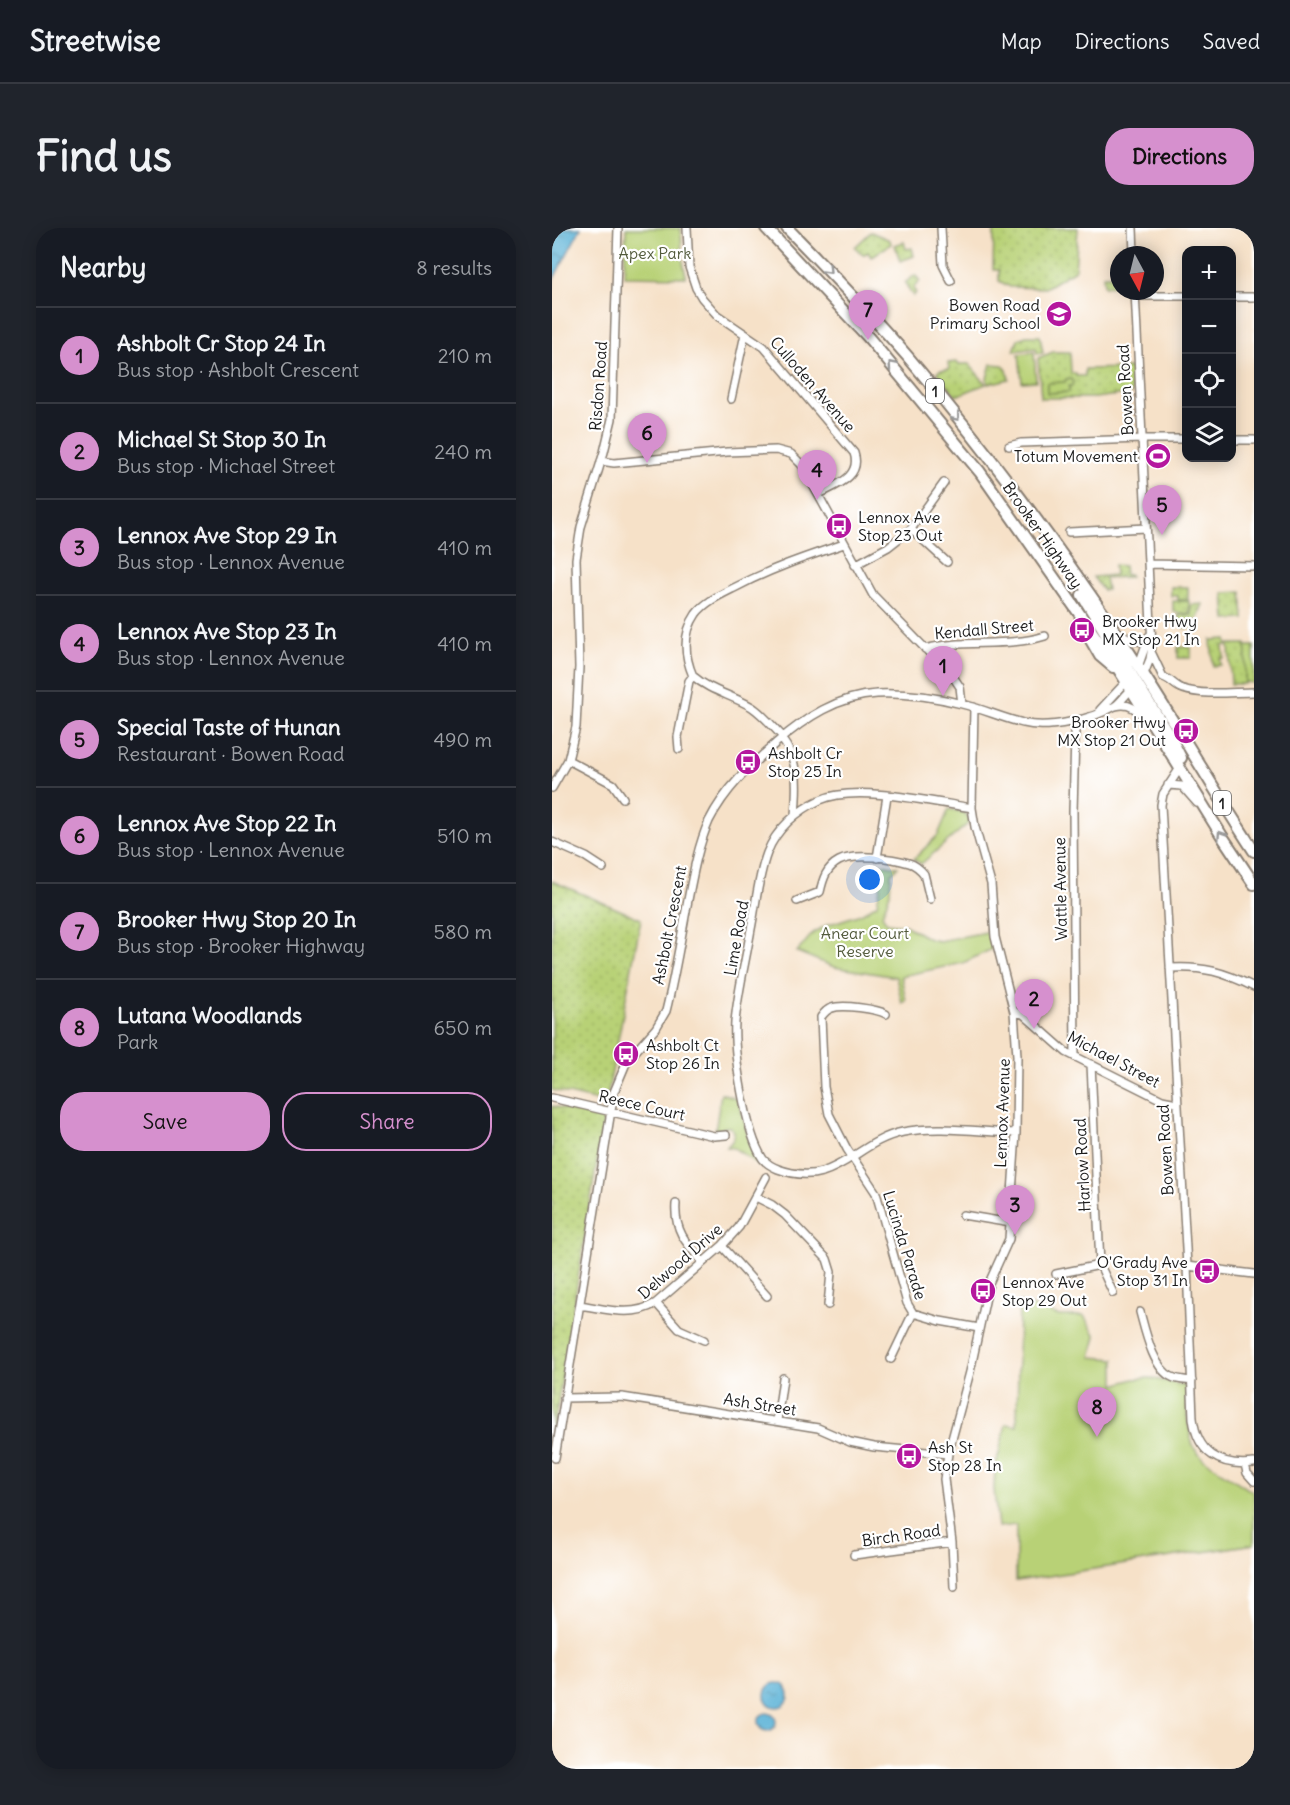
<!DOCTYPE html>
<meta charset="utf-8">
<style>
body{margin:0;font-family:Delius,sans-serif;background:#20242c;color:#f1f3f6}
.controls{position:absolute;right:18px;top:18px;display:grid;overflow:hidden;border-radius:12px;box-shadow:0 3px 15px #0003}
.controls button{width:54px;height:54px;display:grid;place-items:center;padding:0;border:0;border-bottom:2px solid #363941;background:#171b24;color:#f1f3f6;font:30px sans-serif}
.compass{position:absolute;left:558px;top:18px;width:54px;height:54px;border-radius:50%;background:#171b24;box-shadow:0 3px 15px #0003;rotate:173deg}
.you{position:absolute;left:318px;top:652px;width:21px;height:21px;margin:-15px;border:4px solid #fff;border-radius:50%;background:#1a73e8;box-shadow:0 0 0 9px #1a73e833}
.badge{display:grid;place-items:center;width:39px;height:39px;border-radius:50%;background:#d690ce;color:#111;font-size:20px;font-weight:700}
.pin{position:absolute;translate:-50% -50px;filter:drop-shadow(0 2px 3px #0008)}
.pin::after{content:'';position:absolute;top:32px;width:21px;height:18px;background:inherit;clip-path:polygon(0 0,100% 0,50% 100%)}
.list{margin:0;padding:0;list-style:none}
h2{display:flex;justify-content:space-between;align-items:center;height:78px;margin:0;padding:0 24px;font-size:26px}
h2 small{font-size:20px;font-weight:400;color:#9ea1a6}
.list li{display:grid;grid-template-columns:39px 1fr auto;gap:18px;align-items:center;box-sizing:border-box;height:96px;padding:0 24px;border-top:2px solid #363941}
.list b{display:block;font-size:22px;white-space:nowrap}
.list p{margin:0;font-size:20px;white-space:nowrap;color:#9ea1a6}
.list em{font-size:20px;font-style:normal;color:#9ea1a6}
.actions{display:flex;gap:12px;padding:18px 24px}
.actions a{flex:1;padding:14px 0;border:2px solid #d690ce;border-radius:24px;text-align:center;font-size:21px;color:#d690ce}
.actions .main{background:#d690ce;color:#111}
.icon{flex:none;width:33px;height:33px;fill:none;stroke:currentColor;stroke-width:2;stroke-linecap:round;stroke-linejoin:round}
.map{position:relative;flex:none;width:702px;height:1541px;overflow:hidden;border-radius:24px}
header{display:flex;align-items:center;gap:36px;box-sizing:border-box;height:84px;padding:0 30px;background:#171b24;border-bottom:2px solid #363941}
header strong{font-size:28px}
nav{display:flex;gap:33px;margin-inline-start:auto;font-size:21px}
.intro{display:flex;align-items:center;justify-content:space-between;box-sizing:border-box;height:144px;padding:0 36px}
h1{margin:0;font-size:42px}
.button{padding:15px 27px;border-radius:24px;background:#d690ce;color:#111;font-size:21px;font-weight:700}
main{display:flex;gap:36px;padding:0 36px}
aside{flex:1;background:#171b24;border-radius:24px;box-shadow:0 3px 15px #0003}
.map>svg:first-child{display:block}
.grass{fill:url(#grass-dots);stroke:#6a7649;stroke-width:1.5}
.park{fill:#b8d176;stroke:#6a7649;stroke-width:1.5}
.garden{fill:url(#garden-furrows);stroke:#6a7649;stroke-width:1.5}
.water{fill:url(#water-ripples);stroke:#3a6679;stroke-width:1.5}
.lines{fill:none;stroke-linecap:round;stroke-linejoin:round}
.minor-casing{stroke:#897e72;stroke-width:10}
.highway-casing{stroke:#897e72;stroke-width:14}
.minor{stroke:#fff;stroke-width:7}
.highway{stroke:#fff;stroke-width:10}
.oneway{stroke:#999}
.labels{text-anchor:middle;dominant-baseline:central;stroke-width:4.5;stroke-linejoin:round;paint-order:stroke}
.shield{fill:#fff;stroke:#606060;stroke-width:1.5}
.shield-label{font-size:15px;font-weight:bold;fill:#1c1c1c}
.park-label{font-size:16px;fill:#535b3c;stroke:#fff}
.poi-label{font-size:16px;fill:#1c1c1c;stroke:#fff;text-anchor:start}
.street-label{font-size:16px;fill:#1c1c1c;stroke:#fff}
</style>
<header>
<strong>Streetwise</strong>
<nav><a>Map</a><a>Directions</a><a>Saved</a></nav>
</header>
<div class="intro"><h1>Find us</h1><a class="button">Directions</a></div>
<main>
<aside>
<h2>Nearby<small>8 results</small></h2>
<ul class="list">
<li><span class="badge">1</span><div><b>Ashbolt Cr Stop 24 In</b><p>Bus stop · Ashbolt Crescent</p></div><em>210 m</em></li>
<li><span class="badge">2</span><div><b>Michael St Stop 30 In</b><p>Bus stop · Michael Street</p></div><em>240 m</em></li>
<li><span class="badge">3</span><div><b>Lennox Ave Stop 29 In</b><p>Bus stop · Lennox Avenue</p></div><em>410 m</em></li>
<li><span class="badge">4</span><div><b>Lennox Ave Stop 23 In</b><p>Bus stop · Lennox Avenue</p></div><em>410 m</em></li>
<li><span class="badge">5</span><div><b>Special Taste of Hunan</b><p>Restaurant · Bowen Road</p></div><em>490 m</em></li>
<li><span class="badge">6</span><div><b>Lennox Ave Stop 22 In</b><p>Bus stop · Lennox Avenue</p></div><em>510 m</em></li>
<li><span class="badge">7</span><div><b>Brooker Hwy Stop 20 In</b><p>Bus stop · Brooker Highway</p></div><em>580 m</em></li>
<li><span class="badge">8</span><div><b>Lutana Woodlands</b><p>Park</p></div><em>650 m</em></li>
</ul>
<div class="actions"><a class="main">Save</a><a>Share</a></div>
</aside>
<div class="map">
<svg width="702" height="1541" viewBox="0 0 702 1541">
<defs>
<pattern id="grass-dots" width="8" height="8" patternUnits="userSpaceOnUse" patternTransform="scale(1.5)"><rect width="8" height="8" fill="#b8d176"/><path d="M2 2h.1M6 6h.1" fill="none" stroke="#9eb366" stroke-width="1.8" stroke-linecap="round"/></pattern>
<pattern id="garden-furrows" width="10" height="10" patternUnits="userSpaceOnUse" patternTransform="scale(1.5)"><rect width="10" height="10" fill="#b8d176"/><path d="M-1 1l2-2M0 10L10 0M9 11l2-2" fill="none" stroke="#9eb366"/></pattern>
<pattern id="water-ripples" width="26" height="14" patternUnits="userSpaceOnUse" patternTransform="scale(1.5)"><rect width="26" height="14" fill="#59b1d6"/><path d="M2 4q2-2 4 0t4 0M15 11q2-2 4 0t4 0" fill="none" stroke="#498fad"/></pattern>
</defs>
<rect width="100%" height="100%" fill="#fff"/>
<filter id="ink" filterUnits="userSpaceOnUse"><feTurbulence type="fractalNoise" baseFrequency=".0167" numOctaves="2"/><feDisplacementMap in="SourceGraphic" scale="12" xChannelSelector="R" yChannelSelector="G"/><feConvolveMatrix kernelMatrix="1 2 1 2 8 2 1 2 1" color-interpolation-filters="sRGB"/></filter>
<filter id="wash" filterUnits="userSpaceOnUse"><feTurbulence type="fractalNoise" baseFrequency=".008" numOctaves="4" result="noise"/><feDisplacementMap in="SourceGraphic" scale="24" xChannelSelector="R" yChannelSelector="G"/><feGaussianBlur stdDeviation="1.35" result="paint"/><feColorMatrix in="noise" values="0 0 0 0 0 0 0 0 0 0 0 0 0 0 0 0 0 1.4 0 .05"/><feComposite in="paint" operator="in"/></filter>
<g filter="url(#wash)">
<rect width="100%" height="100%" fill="#f6e1c8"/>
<!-- grass -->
<path class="grass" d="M442,0H526L523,42L493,60L458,59L447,53V42H441Z
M319,4L338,12L339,16L319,29L316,24L311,27L303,19Z
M352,14L354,21L360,20L362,28L348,33L343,17Z
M363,47L368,53L361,60L364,65L361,68L353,55Z
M474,108H488L491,125L485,126L484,120L462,123L466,111Z
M501,124H518L519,145H524V148H533V141L579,140L580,165L543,170H489L486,130Z
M405,134L406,136H417L434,156L404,168L385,144L388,142L397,141L396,135Z
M439,136L451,137L455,142L457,151L436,156L435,150Z
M619,359H636V372H626V368H619Z
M690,364L692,391L674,392L672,365Z
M621,373H637V386L621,384Z
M651,376L645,391L639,392V400H632V396L626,395L627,391L626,387H639V377Z
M674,411L675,417L671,418L672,430L668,431L669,437L661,438L659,412Z
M677,416H694L693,456H679Z
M626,419H639V430H626Z
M0,653L89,691L54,875L0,862Z
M0,878L52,890L0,1211Z"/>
<!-- park -->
<path class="park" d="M74,0H129L130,28L134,49L72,48Z
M551,47H567V57L552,58Z
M482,124L484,153L470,154L467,126Z
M514,151H519L521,154L520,158H517V164L495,165V155L513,154Z
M694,418H702V455L693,454Z
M397,581C407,583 415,583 418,594L369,636L362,631L386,607Z
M328,636L346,639L339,646L338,665L330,687L335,695L353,697L377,711L387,713L440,703L442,720L411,735L349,748L354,773L350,775L344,749L282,739L245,724L261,705L275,697L309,686L325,676L331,644Z
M169,865L186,871L198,915L209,936L208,938L182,920L175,919C180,913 183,912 182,903L178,899H173L163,904Z
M467,1074L507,1088H532L544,1108L539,1129L563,1131V1157L582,1151L598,1150L631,1157L634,1160L635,1189L641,1219L651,1231L702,1265V1316L464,1353V1297L446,1299L442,1261L443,1241L454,1196L465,1198Z"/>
<!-- garden -->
<path class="garden" d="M562,337L572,338L573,347H578L579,349L553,350L555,362H551L541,349L563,347Z"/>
<!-- water -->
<path class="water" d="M8,0H29L1,52L0,63V14Z
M213 1467a12 12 0 1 1 24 0a12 12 0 1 1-24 0Z
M206 1494a9 9 0 1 1 18 0a9 9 0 1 1-18 0Z"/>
</g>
<g filter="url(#ink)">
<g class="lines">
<!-- minor casing -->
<g class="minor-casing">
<path id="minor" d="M135,0L137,39L144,60L150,70L165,87L212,119L302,225C310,249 284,257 267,266
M389,0L391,37L399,53
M581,0L582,27
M583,63L600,418L598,431L592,446
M583,68H634
M680,69H702
M179,171L193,106
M680,212H702
M457,218L469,215L590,211H634
M49,233L62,235L175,224L224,222L239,226L250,237L321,367L402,450L408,459L410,476
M359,301L395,334
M517,304L594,300
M596,336L702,338
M303,337L336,319L359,301L392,255
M566,404C577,410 585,418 597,410
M373,421C412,411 454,420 493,408
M600,426L611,449C619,451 623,459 631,461C652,468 680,464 702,464
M586,439L597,408
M141,448C158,463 180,467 200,479C212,487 221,499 231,509
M564,478C578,474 585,482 594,492
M548,482L574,454
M522,494L523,506L521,584L523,829
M229,510C248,534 245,558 243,587
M127,521L126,509L137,453L141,448C132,427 131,405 144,386C153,374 168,367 182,360C218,341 253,329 292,316
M16,532L61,556L71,570
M628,540L611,566L609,577L635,1038L641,1190C645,1225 668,1239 702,1235
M616,557L630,558L645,575
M0,560L16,532L24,499L27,439L24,331L29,299L52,224L60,191L66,0
M420,580C381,574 303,556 268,572C246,582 224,601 215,625C206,649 204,676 199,701C194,731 186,763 183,794C181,825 194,906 211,931C215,936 221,939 226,941C284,962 302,914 351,904C384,897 430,904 464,905
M0,614L34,629L51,640
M325,630L335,568
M245,673L268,664C271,651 274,640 287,633C302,625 341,630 357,635C364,637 368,641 372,646L378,671
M618,740C651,738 672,744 702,759
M462,784L471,786L514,824L610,872L625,875
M334,786C325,781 290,776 280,780C275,781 272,785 269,789L272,859L277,886L295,921L324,965L355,1075L361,1085L388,1093L427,1100
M539,836L548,1037L561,1065
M0,870L162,908L174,907
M204,969L220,977L233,987L275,1031L279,1044L276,1077
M124,976C122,1002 134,1015 150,1033
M411,987L459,995
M170,1018L215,1068
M635,1038L702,1046
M504,1046L548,1037
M104,1075L127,1101L152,1112
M28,1077C54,1081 80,1090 104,1075L170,1018L187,999L214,949
M588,1084C593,1102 601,1141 620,1149C626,1152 633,1152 640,1153
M339,1131L361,1085
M12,1170L70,1169L266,1200L298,1214L322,1219L396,1226
M225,1193L231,1150
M3,1230L62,864L75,833L104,800L114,783C123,747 129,709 136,672C141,646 146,618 157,593C173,561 198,538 224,515C253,490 286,468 325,466C353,465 383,469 410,476C431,481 450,490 471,495C496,502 541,491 563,478C569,474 573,467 579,462
M693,1236L695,1245L702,1253
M302,1327L400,1314
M402,1359L400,1314L392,1251L396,1226L418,1144L437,1055L457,1011L464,905L465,828L462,784L443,709L439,656L423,599L420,580L422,479"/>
</g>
<!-- highway casing -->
<g class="highway-casing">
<path id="highway" d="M214,0L316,109L428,244L569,445L670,608L702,656
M235,0C276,42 317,84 356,129C429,215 498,307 561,400C611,473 654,550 702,623
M530,367L619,510L629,530
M533,402L548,428L561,439"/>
</g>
<!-- minor -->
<use href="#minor" class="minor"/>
<!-- highway -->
<use href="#highway" class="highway"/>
</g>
<!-- one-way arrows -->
<defs><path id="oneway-chevron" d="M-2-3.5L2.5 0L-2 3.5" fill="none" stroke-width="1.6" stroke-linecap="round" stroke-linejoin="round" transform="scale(1.5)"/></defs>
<g class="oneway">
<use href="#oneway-chevron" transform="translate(276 42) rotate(46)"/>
<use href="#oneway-chevron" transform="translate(340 137) rotate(-131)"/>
<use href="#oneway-chevron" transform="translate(404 189) rotate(51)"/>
<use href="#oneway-chevron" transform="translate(669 607) rotate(-123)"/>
</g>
</g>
<!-- icons -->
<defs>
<g id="school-disc" transform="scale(1.35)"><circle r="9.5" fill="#b5179e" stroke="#fff"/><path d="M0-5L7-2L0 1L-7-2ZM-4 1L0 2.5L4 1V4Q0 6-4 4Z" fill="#fff"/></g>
<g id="stadium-disc" transform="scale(1.35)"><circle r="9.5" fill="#b5179e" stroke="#fff"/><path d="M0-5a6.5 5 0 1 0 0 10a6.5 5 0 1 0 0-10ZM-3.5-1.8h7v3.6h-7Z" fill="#fff"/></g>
<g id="bus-disc" transform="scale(1.35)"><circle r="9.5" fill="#b5179e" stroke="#fff"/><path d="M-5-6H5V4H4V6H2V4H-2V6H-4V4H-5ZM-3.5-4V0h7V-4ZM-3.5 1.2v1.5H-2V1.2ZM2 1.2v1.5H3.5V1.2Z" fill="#fff"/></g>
</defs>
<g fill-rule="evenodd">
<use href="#school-disc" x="507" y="86"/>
<use href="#stadium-disc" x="606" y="228"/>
<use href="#bus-disc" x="287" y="298"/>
<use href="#bus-disc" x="530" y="402"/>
<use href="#bus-disc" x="634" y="503"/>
<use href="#bus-disc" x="196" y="534"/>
<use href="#bus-disc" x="74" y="826"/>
<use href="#bus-disc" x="655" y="1043"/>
<use href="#bus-disc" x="431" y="1063"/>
<use href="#bus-disc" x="357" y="1228"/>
</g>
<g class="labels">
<!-- shield labels -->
<g class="shield">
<rect x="374" y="151" width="18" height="24" rx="4.5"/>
<rect x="661" y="563" width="18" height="24" rx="4.5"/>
</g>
<g class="shield-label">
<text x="383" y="163">1</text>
<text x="670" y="575">1</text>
</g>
<!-- park labels -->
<g class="park-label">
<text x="103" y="25">Apex Park</text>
<text x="313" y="705">Anear Court<tspan x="313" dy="18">Reserve</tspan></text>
</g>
<!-- poi labels -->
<g class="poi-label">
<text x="488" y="77" text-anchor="end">Bowen Road<tspan x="488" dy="18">Primary School</tspan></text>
<text x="586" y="228" text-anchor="end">Totum Movement</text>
<text x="306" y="289">Lennox Ave<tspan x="306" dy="18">Stop 23 Out</tspan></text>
<text x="550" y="393">Brooker Hwy<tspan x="550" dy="18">MX Stop 21 In</tspan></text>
<text x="614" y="494" text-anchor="end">Brooker Hwy<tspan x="614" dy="18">MX Stop 21 Out</tspan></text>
<text x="216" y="525">Ashbolt Cr<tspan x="216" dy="18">Stop 25 In</tspan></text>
<text x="94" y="817">Ashbolt Ct<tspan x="94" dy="18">Stop 26 In</tspan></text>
<text x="636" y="1034" text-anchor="end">O'Grady Ave<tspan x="636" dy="18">Stop 31 In</tspan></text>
<text x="450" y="1054">Lennox Ave<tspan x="450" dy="18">Stop 29 Out</tspan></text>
<text x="376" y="1219">Ash St<tspan x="376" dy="18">Stop 28 In</tspan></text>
</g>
<!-- street labels -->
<g class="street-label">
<text transform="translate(261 156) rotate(49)">Culloden Avenue</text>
<text transform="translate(46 158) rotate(-86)">Risdon Road</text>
<text transform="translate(573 162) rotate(-93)">Bowen Road</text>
<text transform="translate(491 307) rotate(55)">Brooker Highway</text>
<text transform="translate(432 401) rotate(-5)">Kendall Street</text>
<text transform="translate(508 661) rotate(-91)">Wattle Avenue</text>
<text transform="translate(117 697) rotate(-79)">Ashbolt Crescent</text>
<text transform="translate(184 710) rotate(-80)">Lime Road</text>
<text transform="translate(562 831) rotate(28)">Michael Street</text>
<text transform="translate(90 877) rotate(13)">Reece Court</text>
<text transform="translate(450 885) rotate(-88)">Lennox Avenue</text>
<text transform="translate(613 922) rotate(-93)">Bowen Road</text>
<text transform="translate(530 937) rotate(-93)">Harlow Road</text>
<text transform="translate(353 1017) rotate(73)">Lucinda Parade</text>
<text transform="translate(128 1033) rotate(-41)">Delwood Drive</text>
<text transform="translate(208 1176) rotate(9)">Ash Street</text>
<text transform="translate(349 1307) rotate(-8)">Birch Road</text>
</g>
</g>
</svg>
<div class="controls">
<button>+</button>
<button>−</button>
<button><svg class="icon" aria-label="locate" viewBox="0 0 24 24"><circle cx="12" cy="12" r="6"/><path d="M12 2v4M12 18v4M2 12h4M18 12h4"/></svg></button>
<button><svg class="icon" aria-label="layers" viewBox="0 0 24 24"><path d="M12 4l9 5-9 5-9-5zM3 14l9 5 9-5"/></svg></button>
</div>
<svg class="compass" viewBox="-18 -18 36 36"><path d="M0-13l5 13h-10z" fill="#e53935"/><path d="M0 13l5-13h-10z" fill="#9ea1a6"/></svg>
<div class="you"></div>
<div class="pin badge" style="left:391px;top:468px">1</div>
<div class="pin badge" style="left:482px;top:801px">2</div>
<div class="pin badge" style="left:463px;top:1007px">3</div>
<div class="pin badge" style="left:265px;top:272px">4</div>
<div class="pin badge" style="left:610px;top:307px">5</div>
<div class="pin badge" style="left:95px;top:235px">6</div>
<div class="pin badge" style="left:316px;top:112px">7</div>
<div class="pin badge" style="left:545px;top:1209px">8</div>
</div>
</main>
